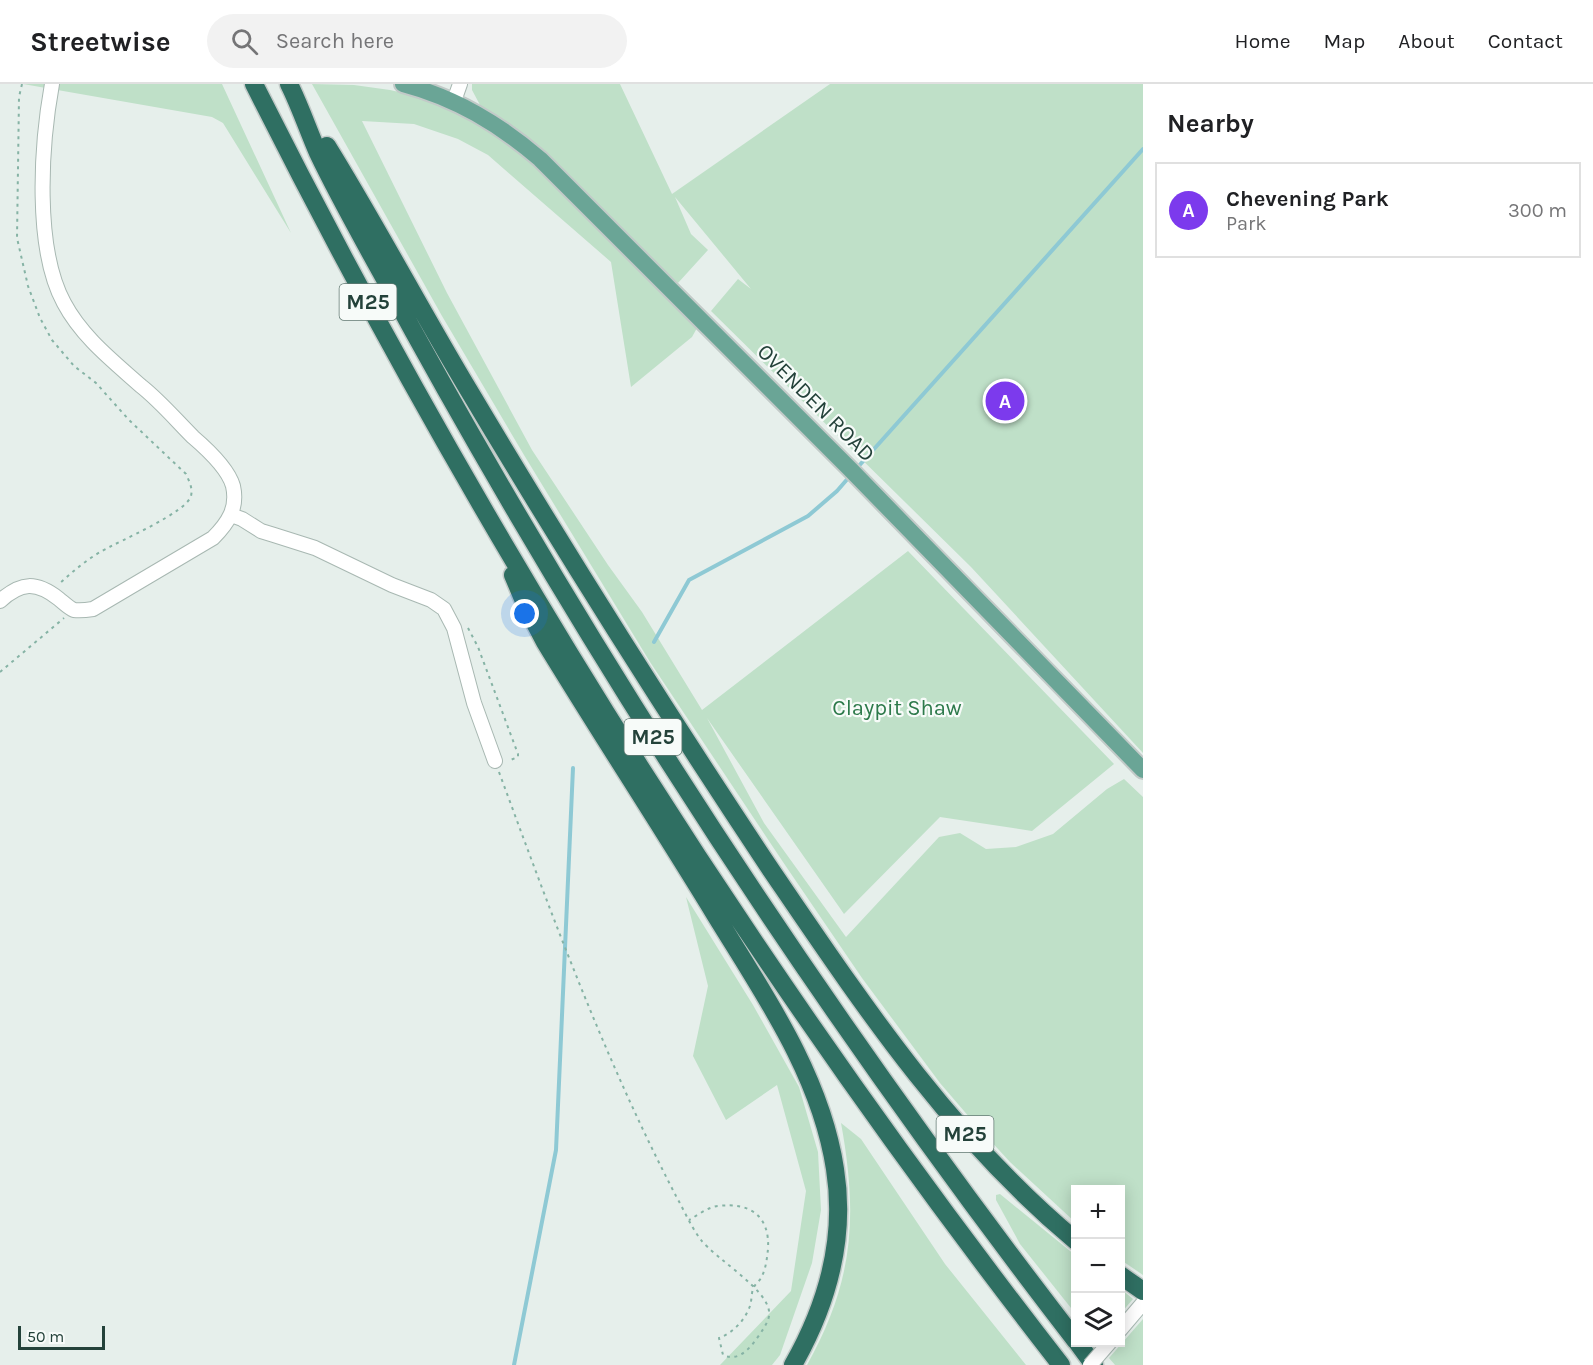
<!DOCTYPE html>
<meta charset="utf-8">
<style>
body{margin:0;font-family:Karla,sans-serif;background:#f2f2f2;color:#202124}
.controls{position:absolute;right:18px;bottom:18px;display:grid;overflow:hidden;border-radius:0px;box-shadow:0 3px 15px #0003}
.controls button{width:54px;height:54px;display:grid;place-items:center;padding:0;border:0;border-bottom:2px solid #e0e0e0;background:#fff;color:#202124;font:30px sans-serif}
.scale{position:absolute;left:18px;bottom:15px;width:87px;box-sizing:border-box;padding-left:6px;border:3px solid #24423a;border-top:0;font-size:16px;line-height:21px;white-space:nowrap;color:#24423a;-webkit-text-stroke:4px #f7fbf9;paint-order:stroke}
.you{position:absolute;left:525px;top:530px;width:21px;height:21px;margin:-15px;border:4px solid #fff;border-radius:50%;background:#1a73e8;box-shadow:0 0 0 9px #1a73e833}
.badge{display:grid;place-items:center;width:39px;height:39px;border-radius:50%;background:#7c3aed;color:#fff;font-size:20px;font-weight:700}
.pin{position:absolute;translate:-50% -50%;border:3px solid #fff;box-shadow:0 2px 6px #0006}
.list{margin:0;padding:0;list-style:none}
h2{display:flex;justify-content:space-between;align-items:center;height:78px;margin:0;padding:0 24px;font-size:26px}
h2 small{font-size:20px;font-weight:400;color:#757577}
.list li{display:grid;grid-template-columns:39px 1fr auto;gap:18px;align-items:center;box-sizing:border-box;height:96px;margin:0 12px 12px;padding:0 12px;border:2px solid #e0e0e0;border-radius:0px}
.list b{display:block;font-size:22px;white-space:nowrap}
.list p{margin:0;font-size:20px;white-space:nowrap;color:#757577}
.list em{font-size:20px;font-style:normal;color:#757577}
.icon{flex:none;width:33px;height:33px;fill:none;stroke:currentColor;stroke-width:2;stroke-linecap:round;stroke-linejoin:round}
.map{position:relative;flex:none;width:1143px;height:1281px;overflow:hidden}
header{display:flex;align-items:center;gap:36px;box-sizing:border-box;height:84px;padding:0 30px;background:#fff;border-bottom:2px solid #e0e0e0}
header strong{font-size:28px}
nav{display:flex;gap:33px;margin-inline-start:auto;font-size:21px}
.search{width:420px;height:54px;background:#f2f2f2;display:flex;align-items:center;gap:15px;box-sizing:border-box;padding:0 21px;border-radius:33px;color:#757577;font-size:22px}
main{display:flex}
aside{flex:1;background:#fff}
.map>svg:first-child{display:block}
.green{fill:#bfe0c8}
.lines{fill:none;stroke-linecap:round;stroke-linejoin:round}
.stream{stroke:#8ec9d4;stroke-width:4}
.minor-casing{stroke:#a8b8b2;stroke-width:16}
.major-casing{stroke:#c2cac8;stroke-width:20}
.highway-casing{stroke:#c2cac8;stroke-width:21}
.path{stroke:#86b3a5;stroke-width:2;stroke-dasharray:3 4.5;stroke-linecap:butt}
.minor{stroke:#fff;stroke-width:14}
.major{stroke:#6aa596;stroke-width:16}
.highway{stroke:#2f6f62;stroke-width:18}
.minor-bridge-casing{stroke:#a8b8b2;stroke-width:16;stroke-linecap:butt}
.minor-bridge{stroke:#fff;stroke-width:14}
.labels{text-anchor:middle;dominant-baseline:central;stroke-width:4.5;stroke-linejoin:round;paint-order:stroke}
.shield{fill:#f7fbf9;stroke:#637a73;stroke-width:1.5}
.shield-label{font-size:21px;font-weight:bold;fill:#24423a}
.street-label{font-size:22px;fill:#24423a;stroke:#f7fbf9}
.park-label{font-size:22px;fill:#2d7a4b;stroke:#f7fbf9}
</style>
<header>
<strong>Streetwise</strong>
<div class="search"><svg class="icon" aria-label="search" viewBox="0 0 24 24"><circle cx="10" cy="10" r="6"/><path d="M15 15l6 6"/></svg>Search here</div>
<nav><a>Home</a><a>Map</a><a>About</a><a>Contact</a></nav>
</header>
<main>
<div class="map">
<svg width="1143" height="1281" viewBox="0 0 1143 1281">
<rect width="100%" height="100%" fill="#e6efeb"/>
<!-- green -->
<path class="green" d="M23,0H222L291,149L223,39L212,33Z
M312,0L354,1L390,6L421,13L468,34L507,57L542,89L697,244L692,253L631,303L611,178L488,71L458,55L414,40L362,37L447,209L532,366L608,481L642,528L702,626L908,467L1114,680L1032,747L940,733L844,830L707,634L764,739L846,853L939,753L960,749L986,765L1016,763L1053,750L1107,705L1124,695L1143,713V1191L1121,1176L1120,1106H1076L1075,1138L1010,1078L976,1041L940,999L862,894L783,778L650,578L524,371L442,232Z
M472,0H620L672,110L830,0H1143V669L971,483L711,227L738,195L751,205L675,113L691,150L708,166L678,199L628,155L518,46L480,21L472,6Z
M686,813L753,921L799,1003L818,1068L821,1126L812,1179L780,1271L772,1281H720L791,1207L806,1107L777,1001L726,1036L693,972L708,902Z
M841,1039L861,1055L945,1180L1026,1281H807C854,1197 858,1132 841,1039Z
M1000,1110L1075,1171V1229L1020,1160L996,1116V1111Z
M1121,1205L1133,1215L1121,1229Z
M1143,1235V1281H1115L1109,1274Z"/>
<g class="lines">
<!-- stream -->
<path class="stream" d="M857,384L1143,65
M654,558L689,496L808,432L837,407L850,392
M514,1281L556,1066L573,684"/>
<!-- minor casing -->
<g class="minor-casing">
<path id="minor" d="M454,17L460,0
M231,431L242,435L261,447L274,451L315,464L392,501L431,516L444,525L454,544L474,619L495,677
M0,517C21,498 36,497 59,515C64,519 69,524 74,526C81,527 87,526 93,525L213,454C228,439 238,424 233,402C228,384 207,365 193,353C176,336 160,317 141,302C113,277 82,253 64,219C34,164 41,61 52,0
M1120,1246L1143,1219"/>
</g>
<!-- major casing -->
<g class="major-casing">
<path id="major" d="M403,0C456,14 499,40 540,75L850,385L1143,686"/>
</g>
<!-- highway casing -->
<g class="highway-casing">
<path id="highway" d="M254,0C480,451 751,883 1061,1281
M289,0C300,22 308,46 318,69C337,109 359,148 381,188C583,562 816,920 1076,1257
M327,62C376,141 420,225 468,305C565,468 666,628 771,786C863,921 949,1051 1076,1157
M513,491L526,522L545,558C601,650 660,740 716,832C764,910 821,992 835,1085C846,1154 827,1221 793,1281
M1120,1191L1143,1207
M1077,1258L1094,1281"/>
</g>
<!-- path -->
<path class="path" d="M22,0L19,13L17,154L28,202L40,234L52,256L74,282L96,299L129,336L186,390C189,397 193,404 191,412C186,429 119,457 102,467C86,476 72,488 58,501
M468,544L478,563L518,670V673L508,677
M0,588L64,534
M499,688C552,832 605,976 676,1112C684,1126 691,1143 701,1156C716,1175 766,1204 769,1227C770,1234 767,1238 764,1244C755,1257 742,1280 723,1271L719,1254C733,1249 745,1236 750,1222C752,1216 751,1208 754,1203C756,1199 760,1197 762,1192C766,1184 767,1174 768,1165C770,1132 750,1118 718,1122C708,1123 698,1131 689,1136"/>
<!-- minor -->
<use href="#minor" class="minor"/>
<!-- major -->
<use href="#major" class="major"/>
<!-- highway -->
<use href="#highway" class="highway"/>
<!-- minor-bridge casing -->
<g class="minor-bridge-casing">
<path id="minor-bridge" d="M1090,1281L1110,1258"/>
</g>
<!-- minor-bridge -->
<use href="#minor-bridge" class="minor-bridge"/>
</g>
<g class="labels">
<!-- shield labels -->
<g class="shield">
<rect x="339.5" y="200" width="57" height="36" rx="4.5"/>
<rect x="624.5" y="635" width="57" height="36" rx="4.5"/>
<rect x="936.5" y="1032" width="57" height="36" rx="4.5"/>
</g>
<g class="shield-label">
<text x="368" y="218">M25</text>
<text x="653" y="653">M25</text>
<text x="965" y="1050">M25</text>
</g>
<!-- street labels -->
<g class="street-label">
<text transform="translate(816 319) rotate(45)">OVENDEN ROAD</text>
</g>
<!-- park labels -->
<g class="park-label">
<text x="897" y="624">Claypit Shaw</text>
</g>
</g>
</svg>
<div class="controls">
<button>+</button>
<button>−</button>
<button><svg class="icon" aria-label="layers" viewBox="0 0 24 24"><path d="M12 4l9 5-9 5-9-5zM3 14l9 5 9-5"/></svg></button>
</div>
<div class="scale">50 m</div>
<div class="you"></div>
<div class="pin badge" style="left:1005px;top:317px">A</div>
</div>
<aside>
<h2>Nearby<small></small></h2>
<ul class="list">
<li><span class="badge">A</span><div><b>Chevening Park</b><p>Park</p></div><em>300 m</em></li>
</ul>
</aside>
</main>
